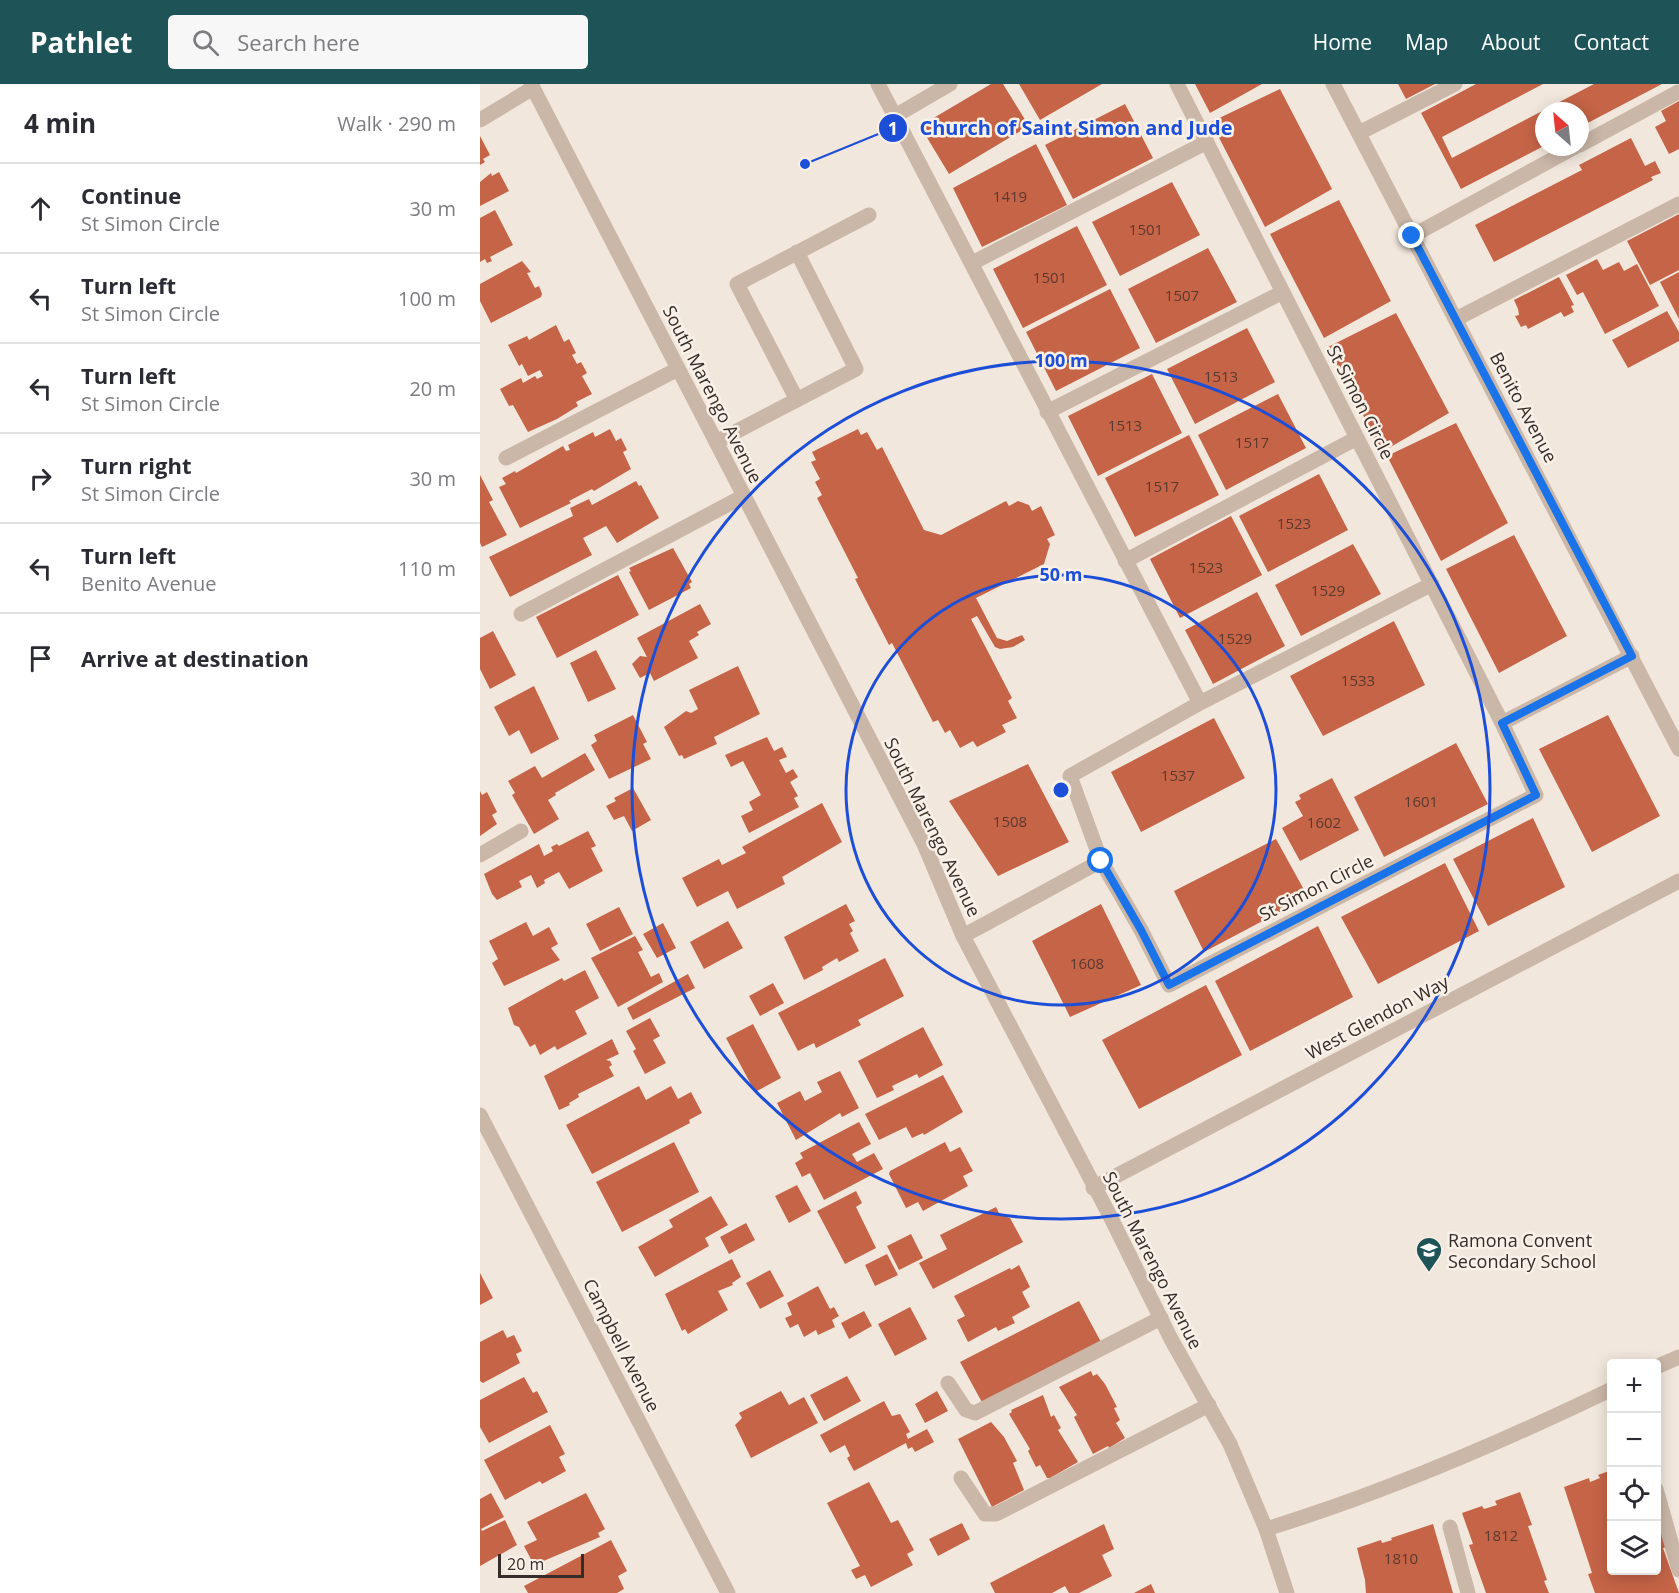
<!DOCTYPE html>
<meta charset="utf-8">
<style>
body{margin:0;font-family:"Open Sans",sans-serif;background:#f7f7f7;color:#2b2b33}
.controls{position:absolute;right:18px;bottom:18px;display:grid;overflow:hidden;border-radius:6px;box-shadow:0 3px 15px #0003}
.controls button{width:54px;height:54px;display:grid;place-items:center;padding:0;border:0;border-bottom:2px solid #e1e1e2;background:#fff;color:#2b2b33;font:30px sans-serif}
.compass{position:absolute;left:1055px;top:18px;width:54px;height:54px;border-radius:50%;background:#fff;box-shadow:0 3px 15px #0003;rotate:333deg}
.scale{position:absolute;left:18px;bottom:15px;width:86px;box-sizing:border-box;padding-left:6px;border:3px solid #362c28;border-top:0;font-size:16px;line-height:21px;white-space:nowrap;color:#362c28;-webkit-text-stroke:4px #f9f1e8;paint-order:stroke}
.stop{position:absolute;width:18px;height:18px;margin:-14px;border:4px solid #1a73e8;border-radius:50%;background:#fff}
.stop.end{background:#1a73e8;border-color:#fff;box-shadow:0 2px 6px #0008}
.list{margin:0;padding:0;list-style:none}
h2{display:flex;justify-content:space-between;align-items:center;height:78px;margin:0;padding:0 24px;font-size:26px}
h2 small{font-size:20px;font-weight:400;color:#7c7c81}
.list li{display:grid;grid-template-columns:39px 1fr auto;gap:18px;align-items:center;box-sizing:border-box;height:90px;padding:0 24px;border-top:2px solid #e1e1e2}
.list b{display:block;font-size:22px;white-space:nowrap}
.list p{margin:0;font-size:20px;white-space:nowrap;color:#7c7c81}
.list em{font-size:20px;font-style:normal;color:#7c7c81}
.icon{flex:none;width:33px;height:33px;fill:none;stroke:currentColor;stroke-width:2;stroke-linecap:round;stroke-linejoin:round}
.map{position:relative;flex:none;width:1199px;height:1509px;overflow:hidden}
header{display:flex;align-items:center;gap:36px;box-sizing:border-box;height:84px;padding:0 30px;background:#1e5458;color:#fff}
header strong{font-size:28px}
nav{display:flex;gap:33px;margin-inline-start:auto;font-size:21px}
.search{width:420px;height:54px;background:#f7f7f7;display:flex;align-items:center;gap:15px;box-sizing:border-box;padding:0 21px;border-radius:6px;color:#7c7c81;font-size:22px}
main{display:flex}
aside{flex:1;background:#fff}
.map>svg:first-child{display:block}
.building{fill:#c56447}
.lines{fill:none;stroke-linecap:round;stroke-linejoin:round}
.service{stroke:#cab7a8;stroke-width:15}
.minor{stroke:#cab7a8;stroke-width:15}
.tertiary{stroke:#cab7a8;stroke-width:15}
.route{stroke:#1a73e8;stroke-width:8}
.ring{fill:none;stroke:#1d4ed8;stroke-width:3}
.labels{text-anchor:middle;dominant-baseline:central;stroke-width:5;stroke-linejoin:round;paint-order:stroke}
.number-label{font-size:15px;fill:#5a3a30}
.street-label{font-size:18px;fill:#362c28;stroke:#f9f1e8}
.poi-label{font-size:18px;fill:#362c28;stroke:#f9f1e8;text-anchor:start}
.centre{fill:#1d4ed8;stroke:#f9f1e8;stroke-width:3}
.ring-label{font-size:18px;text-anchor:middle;font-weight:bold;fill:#1d4ed8;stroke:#f9f1e8;stroke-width:5;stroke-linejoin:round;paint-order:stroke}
.leader{fill:none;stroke:#1d4ed8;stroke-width:2}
.callout-dot{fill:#1d4ed8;stroke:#f9f1e8;stroke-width:2}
.mark-label{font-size:18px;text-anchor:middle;font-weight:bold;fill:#fff}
.callout-label{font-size:20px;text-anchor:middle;font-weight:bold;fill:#1d4ed8;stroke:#f9f1e8;stroke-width:5;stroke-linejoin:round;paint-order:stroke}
</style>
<header>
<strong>Pathlet</strong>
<div class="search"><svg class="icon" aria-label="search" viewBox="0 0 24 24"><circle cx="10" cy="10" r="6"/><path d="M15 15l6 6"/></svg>Search here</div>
<nav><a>Home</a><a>Map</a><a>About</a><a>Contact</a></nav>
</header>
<main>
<aside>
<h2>4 min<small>Walk · 290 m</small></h2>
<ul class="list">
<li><svg class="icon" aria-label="ahead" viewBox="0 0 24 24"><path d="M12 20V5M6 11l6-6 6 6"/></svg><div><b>Continue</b><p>St Simon Circle</p></div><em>30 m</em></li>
<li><svg class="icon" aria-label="left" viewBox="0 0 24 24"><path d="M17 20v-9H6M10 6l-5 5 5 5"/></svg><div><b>Turn left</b><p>St Simon Circle</p></div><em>100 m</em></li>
<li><svg class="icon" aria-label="left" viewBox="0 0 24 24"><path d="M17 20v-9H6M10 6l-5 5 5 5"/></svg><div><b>Turn left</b><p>St Simon Circle</p></div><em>20 m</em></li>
<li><svg class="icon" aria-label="right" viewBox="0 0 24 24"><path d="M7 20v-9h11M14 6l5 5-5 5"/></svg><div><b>Turn right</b><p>St Simon Circle</p></div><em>30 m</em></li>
<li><svg class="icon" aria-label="left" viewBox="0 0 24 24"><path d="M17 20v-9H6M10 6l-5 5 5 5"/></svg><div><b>Turn left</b><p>Benito Avenue</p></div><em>110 m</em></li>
<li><svg class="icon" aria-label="arrive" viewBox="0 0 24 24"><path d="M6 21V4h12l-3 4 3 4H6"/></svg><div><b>Arrive at destination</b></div></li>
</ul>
</aside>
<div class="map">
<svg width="1199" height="1509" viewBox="0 0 1199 1509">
<rect width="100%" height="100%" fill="#f2e7dc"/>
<!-- building -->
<path class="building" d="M511,0H523L549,42L469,90L440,42Z
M539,0H622L560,36Z
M715,0H782L730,29Z
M918,0H955L926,15Z
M996,0H1063L962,53L972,74L1114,0H1182L1100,43V27H1064V62L981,105L941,29Z
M800,5L852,105L785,143L731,38Z
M1199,17V65L1189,70L1175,43L1186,37L1181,27Z
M645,20L673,74L593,115L565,61Z
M0,52L10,71L3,75L5,78L0,81Z
M1151,54L1165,82L1175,77L1181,89L1171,93L1173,96L1014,178L995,141L1102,86L1099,81Z
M556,60L587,121L502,163L473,104Z
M19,88L29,107L0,122V98L11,89L12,92Z
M692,98L720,151L640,192L612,138Z
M859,116L911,217L844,254L790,150Z
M15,126L33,161L10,173L12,177L7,179L5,175L0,178V134Z
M1199,130V186L1170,201L1147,157Z
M597,142L627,201L543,244L513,185Z
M728,164L757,218L676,259L648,205Z
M1117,175L1123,186L1139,178L1144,187L1157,180L1179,222L1125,250L1103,208L1097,211L1086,191Z
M42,177L51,188L47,189L55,204L59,202L62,210L61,213L11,239L0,217V200Z
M1199,188V235L1180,198Z
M1079,193L1094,221L1091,222L1094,228L1084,233L1081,228L1048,245L1046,241L1041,243L1035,232L1039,231L1038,225L1034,216Z
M630,205L660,264L576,307L546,248Z
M1187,227L1199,248V257L1148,284L1132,256Z
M916,229L969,329L902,368L848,263Z
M76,241L84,258L89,255L96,269L92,271L97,280L101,278L107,289L102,292L112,310L96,318L98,322L77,335L48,348L33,321L29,322L20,305L41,294L43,299L55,292L57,295L63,292L60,286L48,292L42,280L39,282L28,261L47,252L49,256Z
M767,244L795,298L715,340L687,285Z
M672,290L702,349L618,392L588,332Z
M798,310L826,364L746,406L718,351Z
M976,339L1028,439L961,477L907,372Z
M130,345L136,357L141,354L147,366L143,368L151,385L114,407L112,405L89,417L91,419L40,444L19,403L26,400L22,394L35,387L36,389L83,362L86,367L90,366L88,361L113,348L115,353Z
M378,345L381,351L387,348L397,366L402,363L444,446L461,451L526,417L529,422L538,417L549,421L552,427L561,422L575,451L567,455L570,460L564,480L496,514L517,554L527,557L542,551L545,556L533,563L520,565L515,563L497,532L491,535L532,614L528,617L537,634L522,641L526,648L497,663L493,657L480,664L470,646L465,649L458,636L453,638L412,559L409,561L375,495L378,494L337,414L342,411L335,398L340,395L331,378L336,376L332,368Z
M709,351L739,411L655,453L625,394Z
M839,390L868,446L788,488L759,432Z
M0,391L13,416L9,418L27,451L2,463L0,459Z
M156,397L159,402L161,401L179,434L137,459L126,442L103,454L112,471L30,513L9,473L93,432L90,424L109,415L112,421Z
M751,432L782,491L700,534L670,475Z
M1034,451L1087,552L1019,589L966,485Z
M873,460L901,510L821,552L795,501Z
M193,464L212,498L209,500L211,504L169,526L149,488L151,487L149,484Z
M138,491L159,531L77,574L56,533Z
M777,508L805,562L733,600L705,546Z
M220,520L231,540L217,548L219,551L209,557L218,574L174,597L170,589L160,594L152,580L160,572L167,573L157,554Z
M914,537L945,601L843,652L810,592Z
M13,547L36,591L10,605L0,585V554Z
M116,566L136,605L108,618L90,579Z
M258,582L280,630L234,653L237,660L204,675L202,671L199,672L184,643L206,627L211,629L218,625L209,606Z
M54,602L79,655L51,670L39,646L29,652L14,623Z
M153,631L167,658L163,660L171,675L129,695L111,661L117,657L114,651Z
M1128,631L1180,732L1112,768L1059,665Z
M734,634L765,694L661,748L631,688Z
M287,653L294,667L302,663L307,673L299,676L306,689L313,685L318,693L310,698L318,712L314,714L319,723L269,749L261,732L273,726L269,718L281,711L263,677L251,683L245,671Z
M976,659L1008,720L904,773L874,713Z
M105,669L115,686L75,709L76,711L68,716L79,735L54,750L32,711L35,709L28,697L55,682L62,694Z
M548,680L589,758L518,792L469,717Z
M852,694L879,746L820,777L802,744L823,732L815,718L821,715L819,711Z
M153,704L171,736L152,747L144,732L134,736L126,722L136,717L134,714Z
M0,707L2,711L7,708L17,728L12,731L17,740L0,752Z
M342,719L362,758L302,793L305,800L257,825L248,807L217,823L202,794L239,775L242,781L266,769L262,763Z
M1053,734L1085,803L1008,842L973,775Z
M108,747L116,762L111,764L123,787L89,805L79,788L64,796L65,799L57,804L51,791L39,797L42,803L17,816L12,810L4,790L59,760L64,772L73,767L71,763L77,760L79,762Z
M796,755L828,813L724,868L694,807Z
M965,779L999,847L898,900L861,833Z
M366,820L375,837L369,840L373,847L370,849L379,867L359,878L357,874L342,883L343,886L324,896L304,853Z
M621,820L661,901L590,933L552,857Z
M139,823L153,850L120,867L106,840Z
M248,837L263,864L224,885L210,858Z
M46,838L53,852L69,843L78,860L71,864L80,876L24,902L12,879L18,875L9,857Z
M183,839L196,864L177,874L163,850Z
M838,842L873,913L770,967L735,897Z
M155,852L163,866L158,868L171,893L179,889L183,898L138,923L111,874Z
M405,874L424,912L378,936L381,941L336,964L334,959L318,967L298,929Z
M105,886L119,914L95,927L107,950L77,966L75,962L60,971L55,960L50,963L39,943L34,941L28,924L82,894L84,897Z
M208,890L215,904L153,936L147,924Z
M293,899L304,919L280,932L269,912Z
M726,901L762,971L659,1025L622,956Z
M170,934L180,952L173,956L186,979L165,990L153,967L156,965L146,947Z
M273,940L301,994L275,1008L246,954Z
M443,943L463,981L439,994L437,990L412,1002L414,1006L397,1014L378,977Z
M132,955L139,970L126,976L130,977L132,981L129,983L134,992L98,1010L99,1013L89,1019L90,1021L79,1026L64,992Z
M360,987L379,1024L362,1033L360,1029L316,1056L297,1019L320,1007L325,1017L342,1008L337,998Z
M463,991L483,1028L444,1051L443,1049L432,1054L426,1043L399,1056L385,1030Z
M159,1002L166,1016L191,1002L198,1015L211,1008L222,1029L209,1036L210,1039L112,1090L86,1041Z
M379,1038L391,1060L372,1070L377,1078L394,1069L403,1085L344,1116L330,1089L322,1093L315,1079L323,1074L320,1069Z
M194,1058L219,1108L142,1148L116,1098Z
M465,1058L470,1068L480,1063L493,1087L483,1092L488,1102L443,1127L438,1118L426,1124L409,1090L410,1087Z
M317,1101L331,1127L309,1139L295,1112Z
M376,1107L382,1119L376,1123L396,1164L365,1180L337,1127Z
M231,1112L248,1141L225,1154L229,1162L175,1193L158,1163L193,1143L189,1136Z
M516,1123L520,1131L530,1134L543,1158L453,1205L439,1179L467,1165L460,1151Z
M266,1139L275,1156L249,1170L240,1153Z
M431,1150L443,1174L419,1186L407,1162Z
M407,1170L418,1191L395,1202L385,1181Z
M252,1175L261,1193L252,1199L253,1201L238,1207L248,1226L208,1250L205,1245L202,1247L185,1210Z
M539,1181L550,1203L542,1208L550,1223L532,1233L535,1239L518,1247L516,1243L488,1258L477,1236L485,1232L474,1212L530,1184L531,1186Z
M290,1186L304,1212L280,1225L266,1199Z
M0,1189L13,1214L0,1221Z
M338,1202L350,1225L354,1223L359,1232L352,1236L355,1243L338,1251L336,1246L324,1253L318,1240L310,1244L305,1234L312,1231L307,1219Z
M599,1217L621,1258L504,1322L480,1278Z
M430,1223L447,1255L415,1272L398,1240Z
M384,1227L392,1242L369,1255L361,1239Z
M23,1246L27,1254L34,1251L42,1267L36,1270L40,1279L3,1299L0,1297V1258Z
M611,1287L613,1292L617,1290L625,1300L637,1323L634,1324L640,1336L636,1339L645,1354L629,1364L628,1362L613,1370L594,1333L597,1331L579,1303Z
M367,1292L381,1317L344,1337L330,1311Z
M44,1293L53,1309L57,1307L68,1328L9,1359L0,1343V1316Z
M301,1307L309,1321L324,1313L338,1339L271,1374L255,1341L262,1334L259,1329Z
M457,1307L468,1327L445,1339L435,1320Z
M563,1311L571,1333L574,1331L581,1344L578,1346L598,1378L570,1394H567L560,1381L556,1383L548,1367L550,1365L529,1330L532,1328L531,1326Z
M404,1317L412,1332L420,1330L430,1348L426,1350L428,1355L447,1345L454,1358L435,1368L432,1363L428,1365L426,1359L374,1387L367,1374L370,1372L365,1361L350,1369L340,1351Z
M511,1338L524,1353L537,1377L533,1379L544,1406L512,1423L478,1355Z
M70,1341L85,1370L79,1373L86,1387L62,1400L60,1397L25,1416L4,1376Z
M1132,1386V1486H1176L1177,1434L1187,1463L1183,1464L1199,1509H1115L1108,1490L1112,1489L1084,1403L1109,1394L1110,1398L1120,1394L1118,1391Z
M389,1398L411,1439L418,1436L434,1466L427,1470L433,1481L391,1503L385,1491L376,1495L371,1486L380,1482L347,1419Z
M1040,1408L1052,1441L1048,1442L1067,1496L1064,1497L1069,1509H1006L989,1461L993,1460L982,1429L1002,1422L1004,1425L1017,1421L1015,1417Z
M11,1409L24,1433L1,1445L2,1447L25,1436L37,1461L0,1482V1415Z
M106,1409L125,1445L118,1449L120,1453L54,1481L44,1462L57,1456L47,1438Z
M482,1439L490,1455L458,1472L449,1455Z
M624,1440L634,1465L622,1471L632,1492L599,1509H589L585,1502L572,1509H515L510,1499Z
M953,1440L973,1509H886L885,1496L877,1464L901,1456L902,1459L912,1456L911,1454Z
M131,1456L147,1487L138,1492L144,1505L137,1509H48L44,1502Z
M671,1500L675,1509H654Z"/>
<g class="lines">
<!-- service -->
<path class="service" d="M398,0L720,619L590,692L621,777L483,852
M415,32L470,0
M0,36L53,4
M879,49L975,0
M1100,61L1198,8
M932,152L1095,63
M492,179L727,58
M976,235L1199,120
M317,316L257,200L389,131
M567,328L803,208
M236,358L376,285L317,168
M26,374L198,285
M645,477L877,354
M41,530L264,412
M720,619L952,500
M1022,639L1152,572
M0,771L41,747
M661,846L689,901L1056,711L1022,639L697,0
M1176,1283L1199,1273
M468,1299L486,1326L495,1329L681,1234
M481,1394L505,1430H516L729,1321
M1176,1405L1199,1486
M970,1443L988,1509
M786,1445C904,1409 1020,1359 1132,1305"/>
<!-- minor -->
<path class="minor" d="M853,0L1199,665
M621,777L661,846
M0,1031L248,1509
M613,1104L1199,797"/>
<!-- tertiary -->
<path class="tertiary" d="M51,0L444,760L483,852L629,1130L691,1255L750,1360L786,1445L807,1509"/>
</g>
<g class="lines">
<!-- route -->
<path class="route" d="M621,777L661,846L689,901L1056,711L1022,639L1152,572L932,152"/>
</g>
<!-- distance rings -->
<g class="ring">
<circle cx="581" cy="706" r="215"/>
<circle cx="581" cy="706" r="429"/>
</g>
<!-- icons -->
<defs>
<g id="school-pin" transform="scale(1.35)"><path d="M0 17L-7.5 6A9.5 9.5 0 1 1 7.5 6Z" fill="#1e5458" stroke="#f9f1e8"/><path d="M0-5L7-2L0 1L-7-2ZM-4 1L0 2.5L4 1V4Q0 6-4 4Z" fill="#fff"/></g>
</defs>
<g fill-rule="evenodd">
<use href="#school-pin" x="949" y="1166"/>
</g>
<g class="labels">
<!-- number labels -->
<g class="number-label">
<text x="530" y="112">1419</text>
<text x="666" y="145">1501</text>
<text x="570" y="193">1501</text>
<text x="702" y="211">1507</text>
<text x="741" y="292">1513</text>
<text x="645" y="341">1513</text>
<text x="772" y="358">1517</text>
<text x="682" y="402">1517</text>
<text x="814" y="439">1523</text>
<text x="726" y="483">1523</text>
<text x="848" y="506">1529</text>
<text x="755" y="554">1529</text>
<text x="878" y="596">1533</text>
<text x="698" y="691">1537</text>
<text x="941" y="717">1601</text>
<text x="530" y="737">1508</text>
<text x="844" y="738">1602</text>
<text x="607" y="879">1608</text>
<text x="1021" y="1451">1812</text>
<text x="921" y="1474">1810</text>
</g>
<!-- street labels -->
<g class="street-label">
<text transform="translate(233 310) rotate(63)">South Marengo Avenue</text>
<text transform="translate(881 318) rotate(63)">St Simon Circle</text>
<text transform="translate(1044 323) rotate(62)">Benito Avenue</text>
<text transform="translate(453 743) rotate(64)">South Marengo Avenue</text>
<text transform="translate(836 803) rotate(-27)">St Simon Circle</text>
<text transform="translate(897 933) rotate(-28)">West Glendon Way</text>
<text transform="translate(673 1176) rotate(63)">South Marengo Avenue</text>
<text transform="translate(142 1261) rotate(63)">Campbell Avenue</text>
</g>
<!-- poi labels -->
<g class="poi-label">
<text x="968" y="1156">Ramona Convent<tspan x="968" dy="21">Secondary School</tspan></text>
</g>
</g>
<circle cx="581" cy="706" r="9" class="centre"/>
<g class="ring-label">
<text x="581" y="283">100 m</text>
<text x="581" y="497">50 m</text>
</g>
<!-- callouts -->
<path class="leader" d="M325 80L413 44"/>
<g class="callout-dot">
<circle cx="325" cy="80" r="6"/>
<circle cx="413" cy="44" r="15"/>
</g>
<g class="mark-label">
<text x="413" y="51">1</text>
</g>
<g class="callout-label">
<text x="596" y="51">Church of Saint Simon and Jude</text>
</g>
</svg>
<div class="controls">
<button>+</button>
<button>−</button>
<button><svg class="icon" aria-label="locate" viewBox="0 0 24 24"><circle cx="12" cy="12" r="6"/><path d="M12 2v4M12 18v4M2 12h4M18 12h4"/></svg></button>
<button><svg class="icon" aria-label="layers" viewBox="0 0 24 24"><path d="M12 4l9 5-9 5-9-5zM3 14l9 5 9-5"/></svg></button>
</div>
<svg class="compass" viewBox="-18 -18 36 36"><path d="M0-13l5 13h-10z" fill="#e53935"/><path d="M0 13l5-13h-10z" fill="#7c7c81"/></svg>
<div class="scale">20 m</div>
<div class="stop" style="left:621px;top:777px"></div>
<div class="stop end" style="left:932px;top:152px"></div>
</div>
</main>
